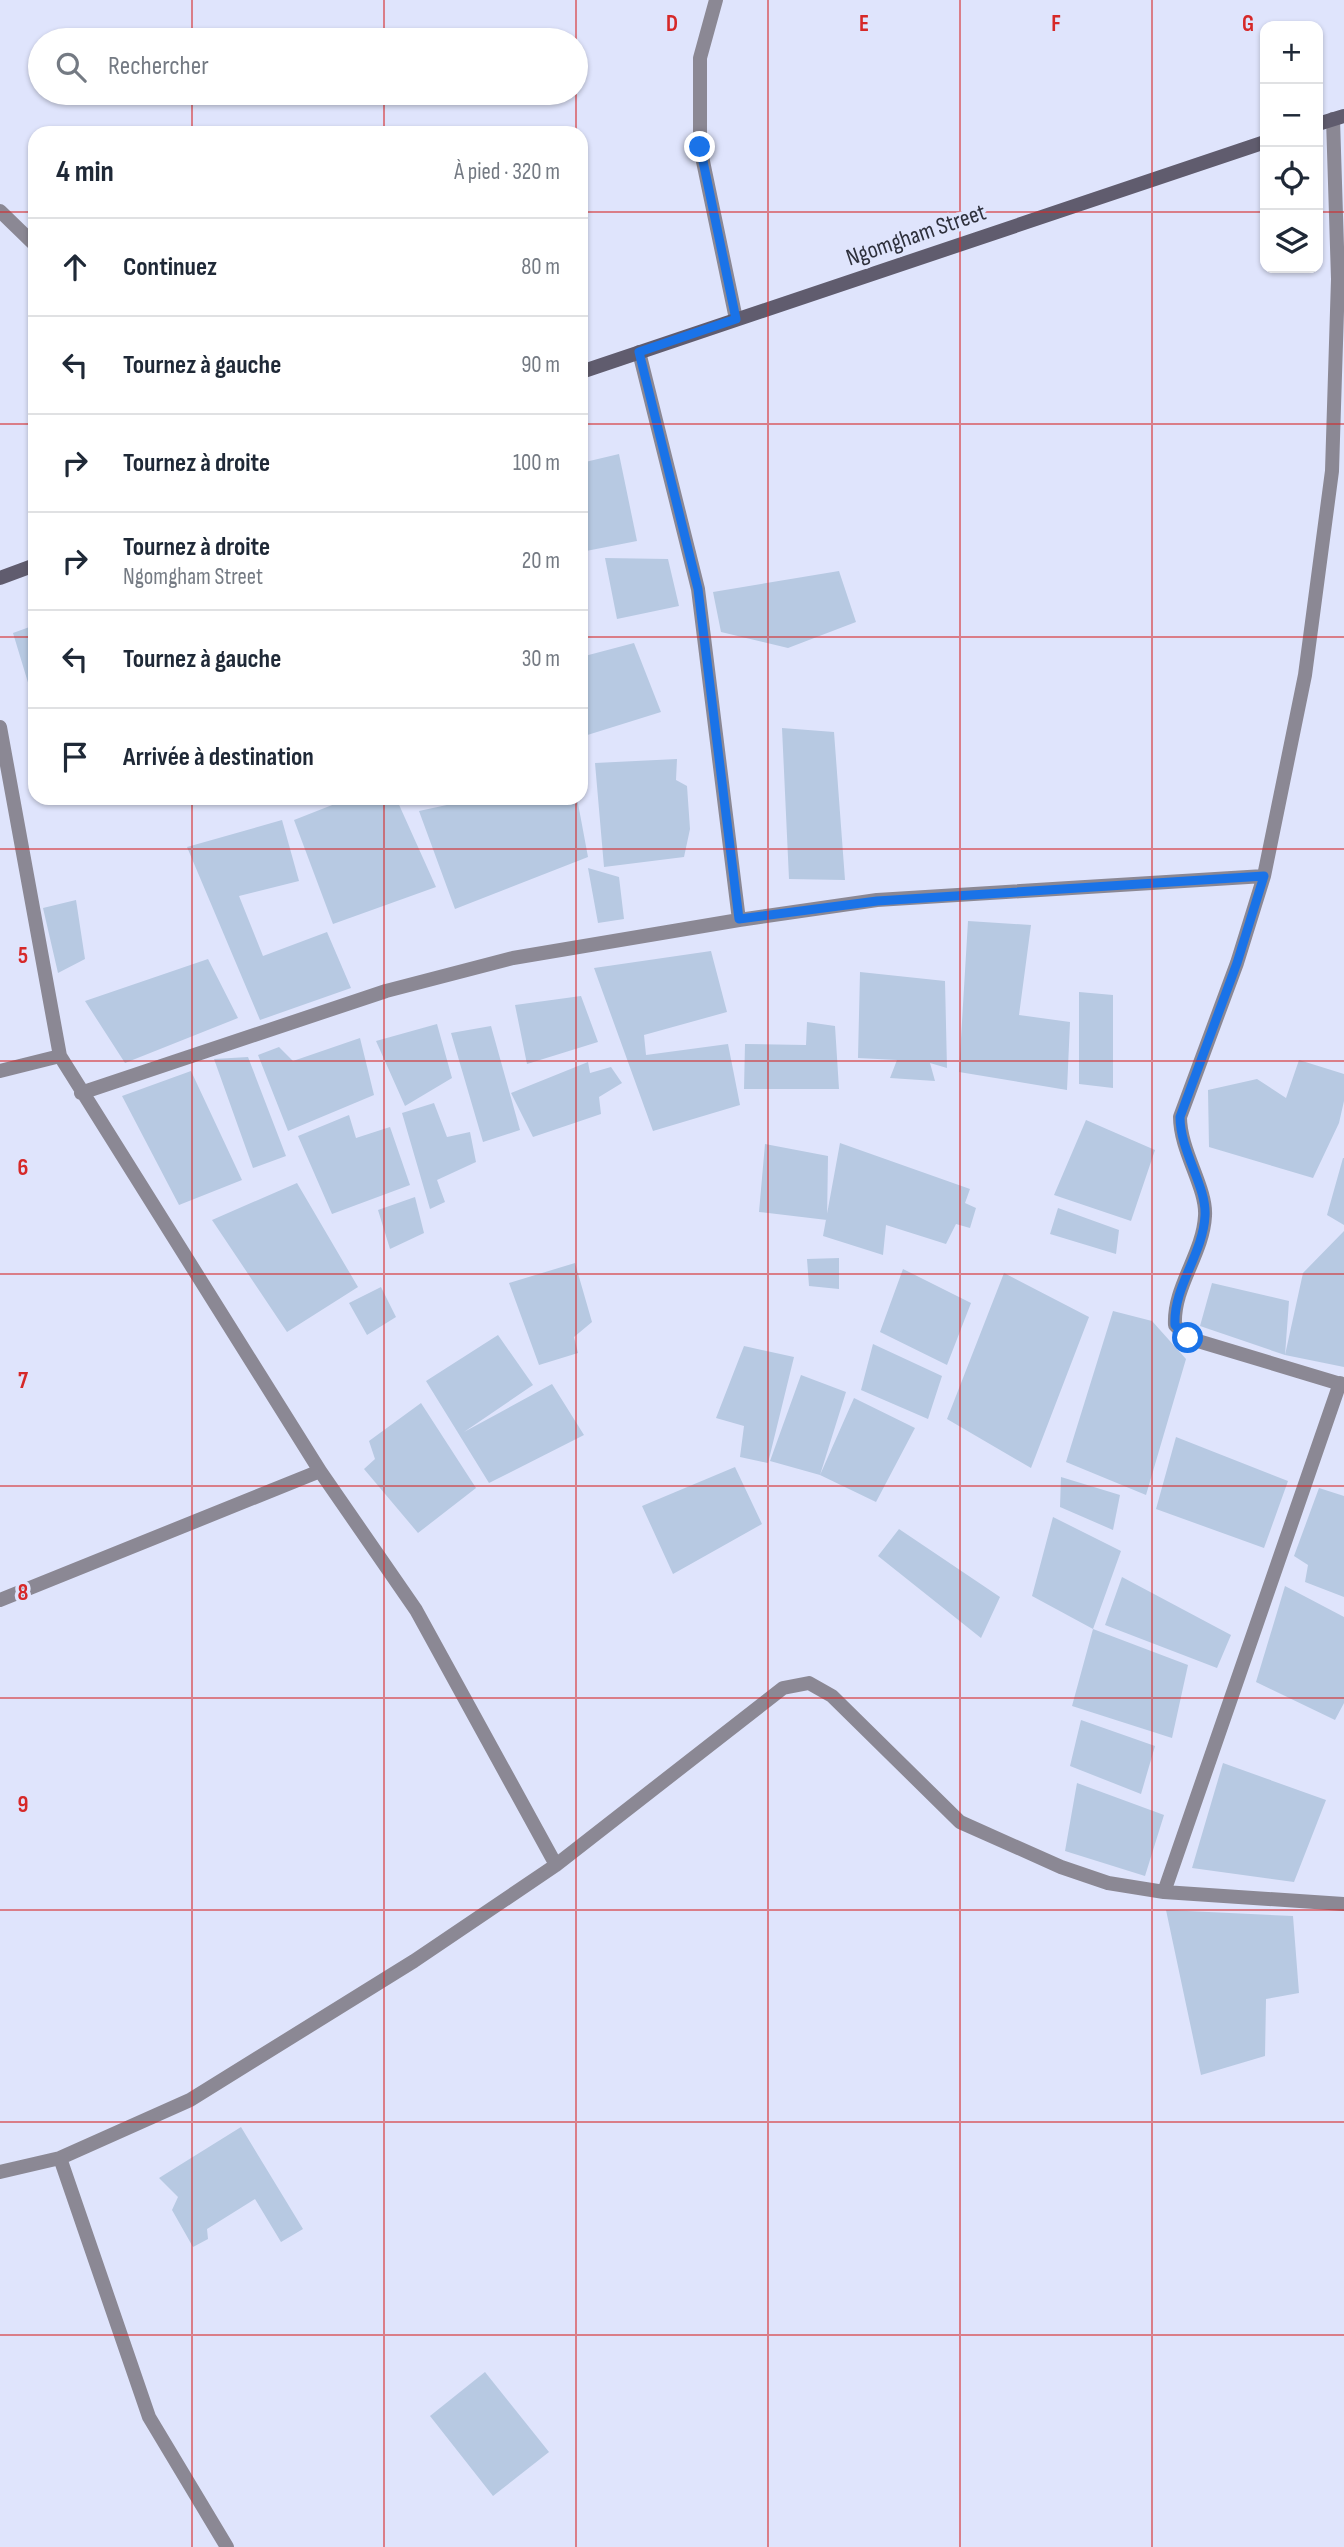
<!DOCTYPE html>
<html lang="fr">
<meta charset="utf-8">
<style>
body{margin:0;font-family:"Sofia Sans Condensed",sans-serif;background:#f2f2f3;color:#1f2937}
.controls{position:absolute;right:21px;top:21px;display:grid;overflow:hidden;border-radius:14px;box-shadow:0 2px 5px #0004}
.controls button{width:63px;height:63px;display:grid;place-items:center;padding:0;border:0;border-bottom:2px solid #e0e1e3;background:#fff;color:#1f2937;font:35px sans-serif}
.stop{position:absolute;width:21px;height:21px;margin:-16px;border:5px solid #1a73e8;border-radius:50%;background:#fff}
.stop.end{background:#1a73e8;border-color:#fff;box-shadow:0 2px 7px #0008}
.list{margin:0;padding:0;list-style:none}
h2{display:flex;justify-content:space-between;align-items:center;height:91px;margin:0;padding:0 28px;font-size:30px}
h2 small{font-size:23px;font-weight:400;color:#747a83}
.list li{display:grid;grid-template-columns:46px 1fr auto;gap:21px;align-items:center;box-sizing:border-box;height:98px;padding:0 28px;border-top:2px solid #e0e1e3}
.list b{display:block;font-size:26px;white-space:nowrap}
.list p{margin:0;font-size:23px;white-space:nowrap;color:#747a83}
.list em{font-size:23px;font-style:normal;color:#747a83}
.icon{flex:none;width:38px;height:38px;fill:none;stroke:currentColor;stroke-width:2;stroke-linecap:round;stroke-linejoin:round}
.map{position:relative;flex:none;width:1344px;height:2547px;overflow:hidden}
.search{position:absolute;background:#fff;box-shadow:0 2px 5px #0004;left:28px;top:28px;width:560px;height:77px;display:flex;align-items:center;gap:18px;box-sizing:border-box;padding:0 24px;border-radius:38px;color:#747a83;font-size:26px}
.panel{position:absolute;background:#fff;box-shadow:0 2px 5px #0004;left:28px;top:126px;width:560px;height:679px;border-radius:21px}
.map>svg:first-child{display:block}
.building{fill:#b7c9e2}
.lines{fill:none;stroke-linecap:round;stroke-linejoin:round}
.minor{stroke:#8b8894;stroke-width:14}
.tertiary{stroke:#8b8894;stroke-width:14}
.secondary{stroke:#605c6e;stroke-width:14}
.route{stroke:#1a73e8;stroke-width:9}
.grid{fill:none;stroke:#d62828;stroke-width:2;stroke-opacity:0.55}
.labels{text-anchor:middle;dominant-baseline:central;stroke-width:7;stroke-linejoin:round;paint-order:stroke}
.street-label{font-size:24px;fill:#2e303c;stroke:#dfe4fc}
.grid-label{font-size:23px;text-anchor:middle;font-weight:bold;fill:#d62828;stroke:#dfe4fc;stroke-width:7;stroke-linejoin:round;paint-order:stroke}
</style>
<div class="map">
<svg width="1344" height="2547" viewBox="0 0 1344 2547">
<rect width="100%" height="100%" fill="#dfe4fc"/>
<!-- building -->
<path class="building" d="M619,454L637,541L581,552V463Z
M605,558L668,559L679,606L617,619Z
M839,571L856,622L788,648L721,632L713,592Z
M35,625V699H33L13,633Z
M634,643L661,712L581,737V657Z
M782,728L834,732L845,880L789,879Z
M677,759L676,780L687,786L690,829L684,857L604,867L595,763Z
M350,798H396L436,887L333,924L294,820Z
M479,798H577L588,857L455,909L419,811Z
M282,820L299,881L239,896L263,956L327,932L351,988L260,1020L187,847Z
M588,868L619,877L624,919L598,923Z
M76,900L85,959L58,973L43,908Z
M968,921L1031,925L1019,1015L1070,1022L1067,1090L959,1072Z
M711,951L727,1012L644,1035L646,1055L728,1044L740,1105L653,1131L594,968Z
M208,959L238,1018L125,1063L85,1001Z
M860,972L945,981L947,1068L930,1063L935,1081L890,1078L897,1060L858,1058Z
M1079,992L1113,995V1088L1079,1084Z
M581,996L598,1042L527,1064L515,1005Z
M807,1022L835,1026L839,1089H744L745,1044L806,1045Z
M437,1024L452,1078L405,1106L376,1041Z
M491,1026L520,1130L483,1142L451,1033Z
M360,1038L374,1095L288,1131L258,1055L279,1047L293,1061Z
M248,1057L286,1156L253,1168L214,1059Z
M1299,1060L1344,1074V1101L1339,1123L1313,1178L1209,1147L1208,1090L1257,1079L1286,1098Z
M588,1062L590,1073L611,1067L622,1083L599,1097L601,1114L533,1137L511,1093Z
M191,1071L242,1180L179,1205L122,1096Z
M434,1103L447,1137L470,1132L476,1162L437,1180L445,1202L430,1209L402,1113Z
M349,1115L356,1138L390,1127L410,1185L332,1214L298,1136Z
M1086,1120L1155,1150L1131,1221L1054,1195Z
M840,1143L970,1189L965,1203L976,1208L970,1228L956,1224L946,1244L886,1225L883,1255L823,1236Z
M765,1144L828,1156L827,1220L759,1212Z
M1343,1158H1344V1225L1327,1215Z
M297,1183L358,1287L287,1332L212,1220Z
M415,1197L424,1233L390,1249L378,1210Z
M1058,1208L1119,1230L1116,1254L1050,1234Z
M1344,1231V1367L1285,1355L1200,1326L1212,1283L1289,1301L1285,1355L1303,1273Z
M839,1258V1289L809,1286L807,1259Z
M575,1263L592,1322L574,1337L578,1353L539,1365L509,1283Z
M903,1269L971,1303L947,1365L880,1332Z
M1004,1273L1089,1317L1031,1468L947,1419Z
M381,1287L396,1317L367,1335L349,1303Z
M1113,1311L1152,1321L1186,1359L1146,1495L1066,1462Z
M498,1335L533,1385L464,1432L552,1384L584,1435L489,1483L426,1381Z
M873,1344L942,1376L928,1419L861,1390Z
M744,1346L794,1357L768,1463L740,1457L744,1426L716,1418Z
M801,1375L846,1392L820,1475L854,1398L915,1428L876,1502L820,1475L770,1461Z
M421,1403L476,1488L418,1533L364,1469L375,1459L369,1441Z
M1176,1437L1288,1481L1264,1548L1156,1509Z
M735,1467L762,1524L673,1574L642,1506Z
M1061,1477L1120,1495L1113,1530L1060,1507Z
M1319,1488L1344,1496V1597L1305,1582L1308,1565L1294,1556Z
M1053,1517L1121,1551L1093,1629L1032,1596Z
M899,1529L1000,1597L981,1638L878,1556Z
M1122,1577L1231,1635L1217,1668L1105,1625Z
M1285,1586L1344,1617V1703L1335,1720L1256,1682Z
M1093,1629L1188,1665L1172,1738L1072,1706Z
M1081,1720L1155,1746L1141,1794L1070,1766Z
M1223,1763L1326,1800L1294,1882L1192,1868Z
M1077,1783L1164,1815L1145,1876L1065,1851Z
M1166,1910L1293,1916L1299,1993L1266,1999L1265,2056L1201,2075Z
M241,2127L303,2229L281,2242L255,2199L207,2229L208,2239L193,2247L172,2210L178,2197L159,2178Z
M485,2372L549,2452L493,2496L430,2416Z"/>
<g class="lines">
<!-- minor -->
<path class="minor" d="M716,0L700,58V147L736,319
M1333,119L1338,279L1332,471L1305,675L1264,876L1237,963L1180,1117C1180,1151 1207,1188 1205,1216C1203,1254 1173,1287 1175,1325L1188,1338L1344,1385
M639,352L698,589L739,920
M0,727L60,1056L320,1471L416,1610L556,1865
M0,1071L60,1056
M81,1093L386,991L513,958L739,920L877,900L1264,876
M0,1600L320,1471
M1164,1892L1340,1383
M60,2158L149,2417L227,2547
M0,2172L60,2158L190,2100L414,1961L556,1865L783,1688L809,1683L832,1696L960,1822L1061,1867L1108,1883L1164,1892L1344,1904"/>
<!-- tertiary -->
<path class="tertiary" d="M0,211L35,245"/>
<!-- secondary -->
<path class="secondary" d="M1318,124L1344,116
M581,372L1265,142
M0,578L35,565"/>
</g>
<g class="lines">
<!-- route -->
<path class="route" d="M700,147L736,319L639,352L698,589L739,919L877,901L1264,876L1237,963L1180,1117C1180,1151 1207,1187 1205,1216C1203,1254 1173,1287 1175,1325L1188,1338"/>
</g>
<!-- grid -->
<path class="grid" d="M192,0V40M384,0V40M576,0V133M768,0V2547M960,0V2547M1152,0V2547M192,93V133M384,93V133M0,212H35M581,212H1265M1318,212H1344M0,424H35M581,424H1344M0,637H35M581,637H1344M192,798V2547M384,798V2547M576,798V2547M0,849H1344M0,1061H1344M0,1274H1344M0,1486H1344M0,1698H1344M0,1910H1344M0,2122H1344M0,2335H1344"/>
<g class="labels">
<!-- street labels -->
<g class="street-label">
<text transform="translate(916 235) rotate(-19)">Ngomgham Street</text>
</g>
</g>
<g class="grid-label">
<text x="672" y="31">D</text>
<text x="864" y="31">E</text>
<text x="1056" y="31">F</text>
<text x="1248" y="31">G</text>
<text x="23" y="963">5</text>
<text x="23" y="1175">6</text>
<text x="23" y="1388">7</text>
<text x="23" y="1600">8</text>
<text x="23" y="1812">9</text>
</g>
</svg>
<div class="controls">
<button>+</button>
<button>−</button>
<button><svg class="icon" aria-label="locate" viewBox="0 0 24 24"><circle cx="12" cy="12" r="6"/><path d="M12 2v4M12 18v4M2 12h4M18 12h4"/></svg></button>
<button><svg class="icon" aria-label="layers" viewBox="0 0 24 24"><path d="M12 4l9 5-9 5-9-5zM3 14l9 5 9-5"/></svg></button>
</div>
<div class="stop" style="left:1188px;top:1338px"></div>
<div class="stop end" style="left:700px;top:147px"></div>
<div class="search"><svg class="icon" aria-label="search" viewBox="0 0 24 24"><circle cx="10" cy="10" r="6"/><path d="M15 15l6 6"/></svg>Rechercher</div>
<section class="panel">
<h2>4 min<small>À pied · 320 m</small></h2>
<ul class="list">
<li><svg class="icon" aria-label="ahead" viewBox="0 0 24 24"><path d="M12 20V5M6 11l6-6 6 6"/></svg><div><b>Continuez</b></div><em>80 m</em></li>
<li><svg class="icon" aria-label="left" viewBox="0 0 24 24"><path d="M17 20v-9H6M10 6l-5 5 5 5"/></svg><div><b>Tournez à gauche</b></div><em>90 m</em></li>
<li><svg class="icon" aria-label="right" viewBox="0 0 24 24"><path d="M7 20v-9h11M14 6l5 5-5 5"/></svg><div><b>Tournez à droite</b></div><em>100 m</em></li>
<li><svg class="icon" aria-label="right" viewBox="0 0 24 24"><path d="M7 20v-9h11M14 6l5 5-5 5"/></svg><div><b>Tournez à droite</b><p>Ngomgham Street</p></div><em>20 m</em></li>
<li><svg class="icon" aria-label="left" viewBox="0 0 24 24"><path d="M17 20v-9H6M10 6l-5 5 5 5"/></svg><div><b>Tournez à gauche</b></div><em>30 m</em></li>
<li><svg class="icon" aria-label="arrive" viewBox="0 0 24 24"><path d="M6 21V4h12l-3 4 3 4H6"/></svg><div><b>Arrivée à destination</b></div></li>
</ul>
</section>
</div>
